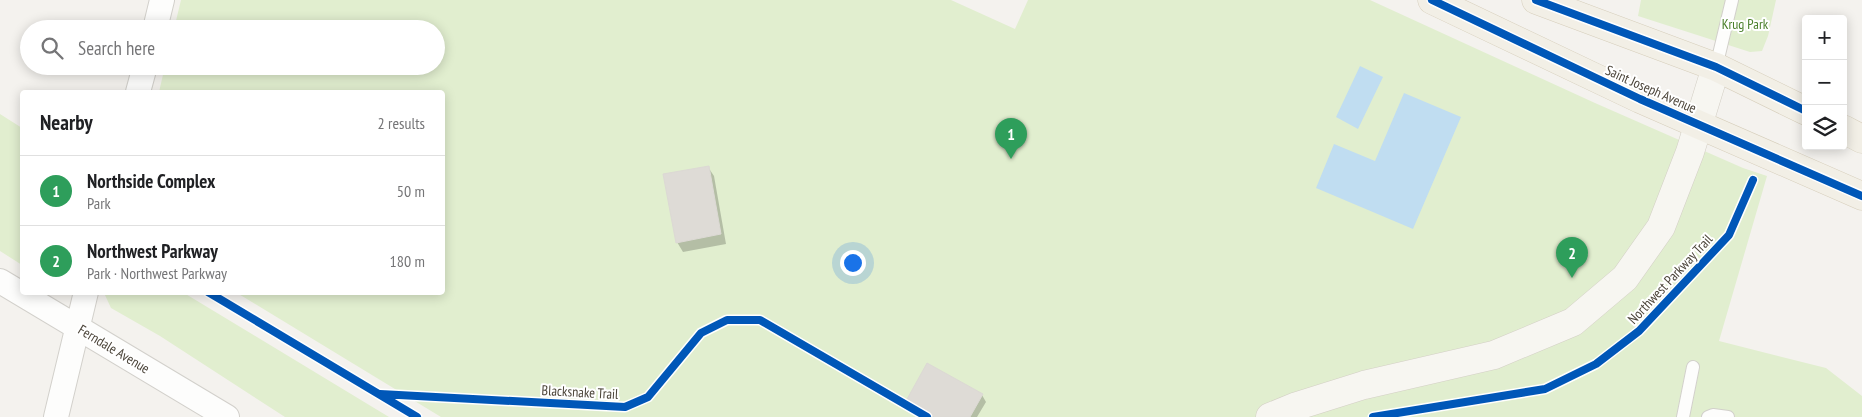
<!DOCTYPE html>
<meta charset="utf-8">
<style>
body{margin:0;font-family:"PT Sans Narrow",sans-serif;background:#f6f6f6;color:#202124}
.controls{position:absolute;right:15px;top:15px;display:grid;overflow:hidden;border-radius:5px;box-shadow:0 2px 12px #0003}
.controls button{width:45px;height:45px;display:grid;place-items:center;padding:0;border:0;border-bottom:1px solid #e0e0e0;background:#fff;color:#202124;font:25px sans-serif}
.you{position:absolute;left:852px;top:262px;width:18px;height:18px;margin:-12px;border:4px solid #fff;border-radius:50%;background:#1a73e8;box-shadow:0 0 0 8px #1a73e833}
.badge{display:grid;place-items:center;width:32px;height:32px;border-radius:50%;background:#868178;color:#fff;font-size:16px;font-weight:700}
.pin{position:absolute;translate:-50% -41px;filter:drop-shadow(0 1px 2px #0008)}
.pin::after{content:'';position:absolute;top:26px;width:18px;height:15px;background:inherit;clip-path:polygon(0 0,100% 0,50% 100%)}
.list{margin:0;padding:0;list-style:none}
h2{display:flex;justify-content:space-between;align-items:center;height:65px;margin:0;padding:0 20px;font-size:21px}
h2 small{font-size:16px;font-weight:400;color:#757577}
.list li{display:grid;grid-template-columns:32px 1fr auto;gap:15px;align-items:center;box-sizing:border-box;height:70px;padding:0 20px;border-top:1px solid #e0e0e0}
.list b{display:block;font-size:19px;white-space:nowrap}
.list p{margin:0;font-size:16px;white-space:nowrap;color:#757577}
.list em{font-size:16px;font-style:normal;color:#757577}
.icon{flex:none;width:28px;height:28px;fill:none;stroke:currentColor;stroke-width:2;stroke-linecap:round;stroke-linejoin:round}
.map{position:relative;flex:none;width:1862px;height:417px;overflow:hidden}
.search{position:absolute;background:#fff;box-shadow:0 2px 12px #0003;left:20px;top:20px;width:425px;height:55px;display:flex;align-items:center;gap:12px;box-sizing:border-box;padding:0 18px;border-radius:28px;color:#757577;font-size:19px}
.panel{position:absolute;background:#fff;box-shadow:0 2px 12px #0003;left:20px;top:90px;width:425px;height:205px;border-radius:5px}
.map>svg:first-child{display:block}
.green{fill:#e1eecf}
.water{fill:#c0ddf1}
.shadow{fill:#0003}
.building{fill:#dedbd6;stroke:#dcd9d4}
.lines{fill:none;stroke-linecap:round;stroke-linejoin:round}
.lane-casing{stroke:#d2d0cb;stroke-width:14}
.street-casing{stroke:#d2d0cb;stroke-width:26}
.secondary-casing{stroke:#d3cfc5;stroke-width:29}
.primary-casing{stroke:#d6cebb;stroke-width:29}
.lane{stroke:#fdfdfc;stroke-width:12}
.street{stroke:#fdfdfc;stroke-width:24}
.secondary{stroke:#f7f6f1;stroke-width:28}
.primary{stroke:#f2efe6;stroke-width:28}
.cycleway-casing{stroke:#fff;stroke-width:11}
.cycleway{stroke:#0057b8;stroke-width:8}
.labels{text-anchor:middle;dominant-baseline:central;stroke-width:4;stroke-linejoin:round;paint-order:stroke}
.park-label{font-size:14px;fill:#4a7f2a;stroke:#fff}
.street-label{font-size:14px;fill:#4b4439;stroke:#fff}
</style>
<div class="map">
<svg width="1862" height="417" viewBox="0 0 1862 417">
<rect width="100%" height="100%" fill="#f4f2ee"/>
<!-- green -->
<path class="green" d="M181,0H951L1015,29L1028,0H1370L1595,103L1743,168L1767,176L1719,341L1826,368L1862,396V417H441L237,293L442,292V92H159L165,66H436V29H174Z
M1641,0H1776L1768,36L1762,51L1750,52L1638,16Z
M0,114L22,128V265L0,251Z
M104,293H184L389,417H285L160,336L111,308Z"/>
<!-- water -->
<path class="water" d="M1360,66L1383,77L1358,129L1336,117Z
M1404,93L1461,117L1413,229L1316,188L1334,144L1375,161Z"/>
<!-- shadow -->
<path class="shadow" d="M708,167L714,176L726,244L683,252L677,242Z
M982,395L986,402L977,417H927L911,408L907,401Z"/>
<!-- building -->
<path class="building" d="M709,166L721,234L676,243L663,174Z
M927,363L983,394L970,417H934L906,401Z"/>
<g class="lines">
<!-- lane casing -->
<g class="lane-casing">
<path id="lane" d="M1716,67L1732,0
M1683,417L1693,367
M1708,417L1713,415L1728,417"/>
</g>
<!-- street casing -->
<g class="street-casing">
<path id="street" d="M155,29L162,0
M138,92L145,66
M0,281L227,417
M56,417L86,292"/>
</g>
<!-- secondary casing -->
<g class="secondary-casing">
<path id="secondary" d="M1270,417L1297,406L1364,385L1494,355L1573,322L1625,278L1661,227L1690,152L1716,67"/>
</g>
<!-- primary casing -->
<g class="primary-casing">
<path id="primary" d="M1432,0L1640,99L1862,196
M1536,0L1716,67L1806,111
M1843,129L1862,139"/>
</g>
<!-- lane -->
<use href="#lane" class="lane"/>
<!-- street -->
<use href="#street" class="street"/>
<!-- secondary -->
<use href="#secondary" class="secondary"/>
<!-- primary -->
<use href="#primary" class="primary"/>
<!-- cycleway casing -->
<g class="cycleway-casing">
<path id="cycleway" d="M1432,0L1640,99L1862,196
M1536,0L1716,67L1806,111
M208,292L417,417
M380,394L625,407L648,397L701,333L727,320H760L927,417
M1373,417L1545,389L1596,364L1639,331L1729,235L1753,180"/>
</g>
<!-- cycleway -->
<use href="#cycleway" class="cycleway"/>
</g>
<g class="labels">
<!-- park labels -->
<g class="park-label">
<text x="1745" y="24">Krug Park</text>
</g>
<!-- street labels -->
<g class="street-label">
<text transform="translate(1651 89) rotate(24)">Saint Joseph Avenue</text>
<text transform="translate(1670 279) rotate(-47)">Northwest Parkway Trail</text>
<text transform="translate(114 349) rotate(31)">Ferndale Avenue</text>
<text transform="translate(580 392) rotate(3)">Blacksnake Trail</text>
</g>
</g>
</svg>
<div class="controls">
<button>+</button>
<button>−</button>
<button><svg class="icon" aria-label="layers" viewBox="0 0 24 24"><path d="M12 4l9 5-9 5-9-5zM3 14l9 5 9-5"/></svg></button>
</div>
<div class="you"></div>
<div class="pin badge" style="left:1011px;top:159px;background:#2e9e5b">1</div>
<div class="pin badge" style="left:1572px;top:278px;background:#2e9e5b">2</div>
<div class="search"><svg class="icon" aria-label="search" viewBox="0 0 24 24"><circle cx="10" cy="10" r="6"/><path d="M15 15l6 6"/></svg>Search here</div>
<section class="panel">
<h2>Nearby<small>2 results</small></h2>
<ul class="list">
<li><span class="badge" style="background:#2e9e5b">1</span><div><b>Northside Complex</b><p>Park</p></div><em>50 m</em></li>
<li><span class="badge" style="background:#2e9e5b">2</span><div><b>Northwest Parkway</b><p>Park · Northwest Parkway</p></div><em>180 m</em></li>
</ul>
</section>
</div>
